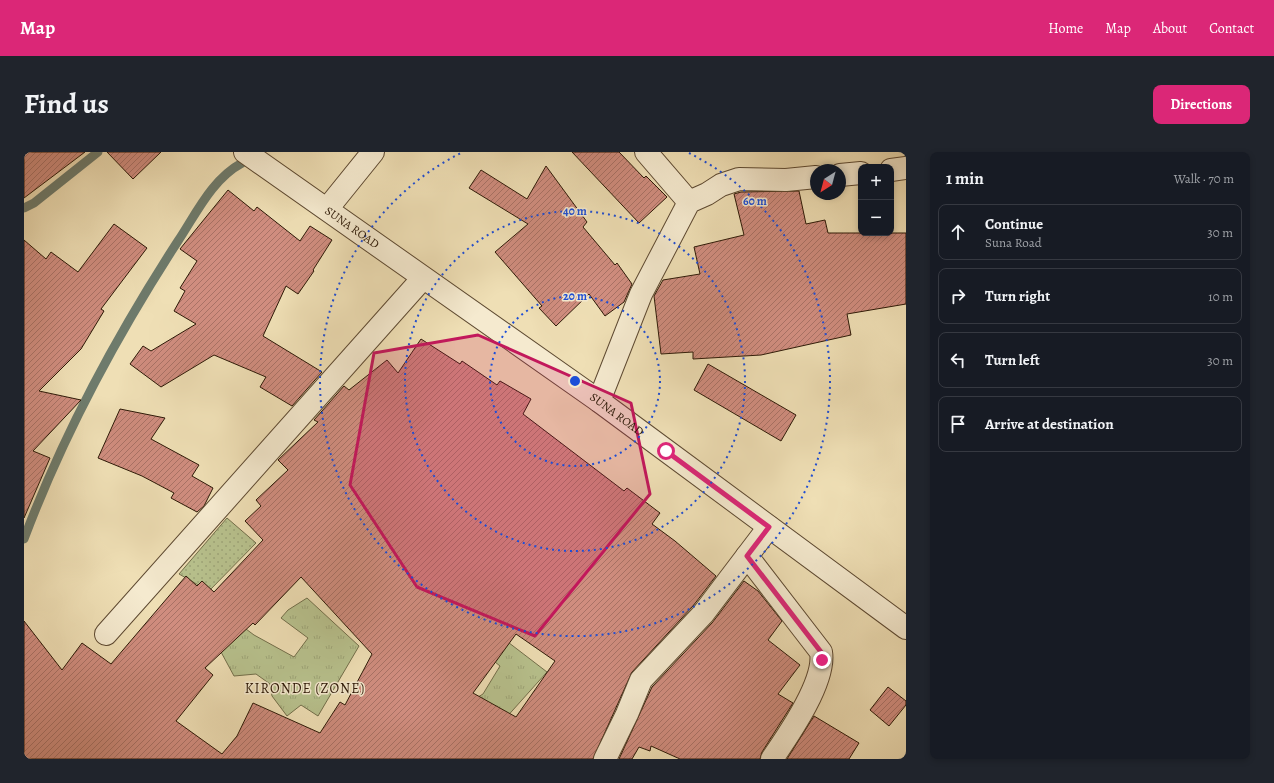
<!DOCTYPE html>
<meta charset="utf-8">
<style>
body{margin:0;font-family:Alegreya,serif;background:#20242c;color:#f1f3f6}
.controls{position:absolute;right:12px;top:12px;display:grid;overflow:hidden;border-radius:8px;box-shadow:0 2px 6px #0003}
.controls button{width:36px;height:36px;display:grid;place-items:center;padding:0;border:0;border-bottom:1px solid #363941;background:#171b24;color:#f1f3f6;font:20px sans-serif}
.compass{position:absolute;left:786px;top:12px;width:36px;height:36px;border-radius:50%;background:#171b24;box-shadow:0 2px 6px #0003;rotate:216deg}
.stop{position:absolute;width:12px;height:12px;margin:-9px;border:3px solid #db2777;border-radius:50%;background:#fff}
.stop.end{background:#db2777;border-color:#fff;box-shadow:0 1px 4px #0008}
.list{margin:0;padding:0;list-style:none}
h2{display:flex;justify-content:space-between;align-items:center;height:52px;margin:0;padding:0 16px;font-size:17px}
h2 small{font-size:13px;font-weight:400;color:#9ea1a6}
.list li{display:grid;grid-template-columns:26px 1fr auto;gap:12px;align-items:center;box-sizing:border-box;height:56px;margin:0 8px 8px;padding:0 8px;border:1px solid #363941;border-radius:8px}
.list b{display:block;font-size:15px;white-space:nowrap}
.list p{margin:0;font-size:13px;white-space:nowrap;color:#9ea1a6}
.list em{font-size:13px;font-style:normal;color:#9ea1a6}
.icon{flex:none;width:22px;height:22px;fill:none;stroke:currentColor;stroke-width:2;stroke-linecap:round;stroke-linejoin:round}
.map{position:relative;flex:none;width:882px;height:607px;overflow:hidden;border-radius:8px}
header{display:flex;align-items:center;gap:24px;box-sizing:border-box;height:56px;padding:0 20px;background:#db2777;color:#fff}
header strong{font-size:19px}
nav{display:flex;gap:22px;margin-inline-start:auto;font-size:14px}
.intro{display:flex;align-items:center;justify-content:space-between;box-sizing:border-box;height:96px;padding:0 24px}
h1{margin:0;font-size:28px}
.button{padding:10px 18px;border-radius:8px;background:#db2777;color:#fff;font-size:14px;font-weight:700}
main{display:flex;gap:24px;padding:0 24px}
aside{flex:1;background:#171b24;border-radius:8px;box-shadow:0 2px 6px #0003}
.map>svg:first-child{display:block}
.grass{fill:url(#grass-dots);stroke:#726e4a}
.park{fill:url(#park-tufts);stroke:#726e4a}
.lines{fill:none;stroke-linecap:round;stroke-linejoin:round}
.stream{stroke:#6e7b6c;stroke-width:9}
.building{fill:url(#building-hatch);stroke:#2d1907;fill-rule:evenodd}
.minor-casing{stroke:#5e4a32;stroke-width:24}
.minor{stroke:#f5eacf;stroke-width:22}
.route{stroke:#db2777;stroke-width:5}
.marked{fill:#c2185b;fill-opacity:0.2;stroke:#c2185b;stroke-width:3;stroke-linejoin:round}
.ring{fill:none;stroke:#1d4ed8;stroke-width:2;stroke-dasharray:2 4}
.labels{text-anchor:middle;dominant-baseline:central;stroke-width:3;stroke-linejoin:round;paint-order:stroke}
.street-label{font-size:12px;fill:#2d1907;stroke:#f5eacf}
.quarter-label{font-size:14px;letter-spacing:1px;fill:#2d1907;stroke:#f5eacf}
.centre{fill:#1d4ed8;stroke:#f5eacf;stroke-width:2}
.ring-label{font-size:12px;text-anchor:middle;font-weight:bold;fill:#1d4ed8;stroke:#f5eacf;stroke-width:3;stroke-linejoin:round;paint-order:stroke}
</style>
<header>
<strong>Map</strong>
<nav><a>Home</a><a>Map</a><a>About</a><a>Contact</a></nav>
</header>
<div class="intro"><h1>Find us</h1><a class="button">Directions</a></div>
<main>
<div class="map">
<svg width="882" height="607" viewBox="0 0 882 607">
<defs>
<pattern id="grass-dots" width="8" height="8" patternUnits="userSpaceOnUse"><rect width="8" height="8" fill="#b8c28e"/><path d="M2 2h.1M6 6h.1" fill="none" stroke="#9ea679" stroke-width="1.8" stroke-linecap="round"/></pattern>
<pattern id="park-tufts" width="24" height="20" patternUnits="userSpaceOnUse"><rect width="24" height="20" fill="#b8c28e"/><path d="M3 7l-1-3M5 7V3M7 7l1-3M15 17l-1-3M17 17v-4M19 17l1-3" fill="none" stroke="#9ea679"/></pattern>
<pattern id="building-hatch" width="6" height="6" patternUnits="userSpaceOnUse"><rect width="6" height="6" fill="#d08d7f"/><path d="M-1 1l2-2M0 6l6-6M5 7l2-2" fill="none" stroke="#a97266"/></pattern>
</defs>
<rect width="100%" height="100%" fill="#efdfb5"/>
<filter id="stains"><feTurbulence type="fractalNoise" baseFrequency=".005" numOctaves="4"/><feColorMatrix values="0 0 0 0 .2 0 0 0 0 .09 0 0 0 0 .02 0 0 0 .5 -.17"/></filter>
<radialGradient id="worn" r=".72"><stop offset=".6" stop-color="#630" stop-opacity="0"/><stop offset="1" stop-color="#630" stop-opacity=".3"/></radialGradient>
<!-- grass -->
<path class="grass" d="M203,366L232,391L185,439L155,422Z"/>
<!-- park -->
<path class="park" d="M283,446L335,494L294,564L277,553L263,564L248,544L246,532L232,522L210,524L190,487L206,465L230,483L270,505L284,486L257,466L264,458Z
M476,484L523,520L480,568L454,545L459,542L476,514L460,501Z"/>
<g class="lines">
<!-- stream -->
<path class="stream" d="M0,56L10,51L74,0
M0,387C39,283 93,183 154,89C172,62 188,27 218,11"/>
</g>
<!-- building -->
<path class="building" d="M0,0H61L0,46Z
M83,0H137L109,27Z
M548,0H595L620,26L622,24L643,45L615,71Z
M522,14L563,70L559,75L591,113L593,111L608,132L600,150L581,164L565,142L532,174L515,156L518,154L471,100L504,72L445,36L457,18L503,47Z
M204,38L230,59L233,55L276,89L286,74L308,88L289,118L290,119L274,142L262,134L239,184L298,220L268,254L236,235L242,225L190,203L137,235L106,212L119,194L127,199L172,172L150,159L161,139L156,136L173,109L156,97Z
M775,39L782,72L801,68L804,81H882V152L823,162L827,183L737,203L669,207V200L637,202L630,144L639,128L676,122L670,95L720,83L710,42L717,40Z
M90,72L123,96L77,157L80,159L57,197L15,239L57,248L9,299L26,306L0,366V88L22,107L27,100L54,120Z
M397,187L436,212L438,209L473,233L476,229L507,247L499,262L600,339L603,336L636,361L628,372L651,389L692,424L669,454L608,520L569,607H0V469L38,518L58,491L87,512L162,424L173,434L178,429L190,440L239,388L221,369L237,354L232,348L264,318L254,308L294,270L290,268L320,234L325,238L363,208L374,221ZM277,425L348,502L321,553L316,550L296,581L229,551L213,584L198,602L152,569L189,523L181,516L229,471L231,473ZM492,482L531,509L492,565L449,541Z
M684,212L772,263L757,289L670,238Z
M96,257L141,266L127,287L175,313L168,324L189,336L180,354L173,360L147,346L150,341L118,324L74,306Z
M720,429L734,439L758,469L744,488L776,513L754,542L769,551L738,600L736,607H656L627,594L626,599L615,595L608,607H595L628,535L688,471Z
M864,535L882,549V553L865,574L846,558Z
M790,564L835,591L825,607H763Z"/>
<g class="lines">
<!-- minor casing -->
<g class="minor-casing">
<g id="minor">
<path id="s1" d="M221,0L575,249L882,476"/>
<path d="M622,0L665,50"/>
<path d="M867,18L882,16"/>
<path d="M816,23L837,21"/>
<path d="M303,57L349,0"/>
<path d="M575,249L617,142L665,50L683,42L697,33L715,27L762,28L792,25"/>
<path d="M723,404L797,500C802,529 765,582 748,607"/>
<path d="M82,482L399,126"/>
<path d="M581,607L603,562L617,528L679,462L745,375"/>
</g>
</g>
<!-- minor -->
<use href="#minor" class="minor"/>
</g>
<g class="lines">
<!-- route -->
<path class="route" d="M642,299L745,375L723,404L797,500L798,508"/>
</g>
<!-- marked area -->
<path class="marked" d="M454,183L607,251L626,342L511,484L393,435L326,333L350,201Z"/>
<!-- distance rings -->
<g class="ring">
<circle cx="551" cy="229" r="85"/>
<circle cx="551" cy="229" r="170"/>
<path d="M665 1A255 255 0 1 1 437 1"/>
</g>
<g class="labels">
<!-- street labels -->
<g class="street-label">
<text stroke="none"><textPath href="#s1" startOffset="131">SUNA ROAD</textPath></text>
<text stroke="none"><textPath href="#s1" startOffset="455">SUNA ROAD</textPath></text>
</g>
<!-- quarter labels -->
<g class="quarter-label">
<text x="281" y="536">KIRONDE (ZONE)</text>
</g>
</g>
<circle cx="551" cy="229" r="6" class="centre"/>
<g class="ring-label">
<text x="731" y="53">60 m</text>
<text x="551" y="63">40 m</text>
<text x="551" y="148">20 m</text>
</g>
<rect width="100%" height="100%" filter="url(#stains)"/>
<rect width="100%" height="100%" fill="url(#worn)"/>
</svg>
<div class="controls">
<button>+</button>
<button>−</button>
</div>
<svg class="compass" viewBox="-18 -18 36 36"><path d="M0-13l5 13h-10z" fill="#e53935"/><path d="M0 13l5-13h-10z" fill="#9ea1a6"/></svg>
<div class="stop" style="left:642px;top:299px"></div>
<div class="stop end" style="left:798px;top:508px"></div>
</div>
<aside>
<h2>1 min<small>Walk · 70 m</small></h2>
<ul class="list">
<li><svg class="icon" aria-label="ahead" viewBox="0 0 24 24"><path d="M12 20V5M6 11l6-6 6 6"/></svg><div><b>Continue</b><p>Suna Road</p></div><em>30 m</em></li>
<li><svg class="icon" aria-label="right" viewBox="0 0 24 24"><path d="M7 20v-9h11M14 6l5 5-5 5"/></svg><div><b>Turn right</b></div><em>10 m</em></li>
<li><svg class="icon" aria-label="left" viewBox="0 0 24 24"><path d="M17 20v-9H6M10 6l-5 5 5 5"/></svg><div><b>Turn left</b></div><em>30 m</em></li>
<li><svg class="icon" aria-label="arrive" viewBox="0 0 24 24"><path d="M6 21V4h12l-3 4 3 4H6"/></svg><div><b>Arrive at destination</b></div></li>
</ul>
</aside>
</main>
